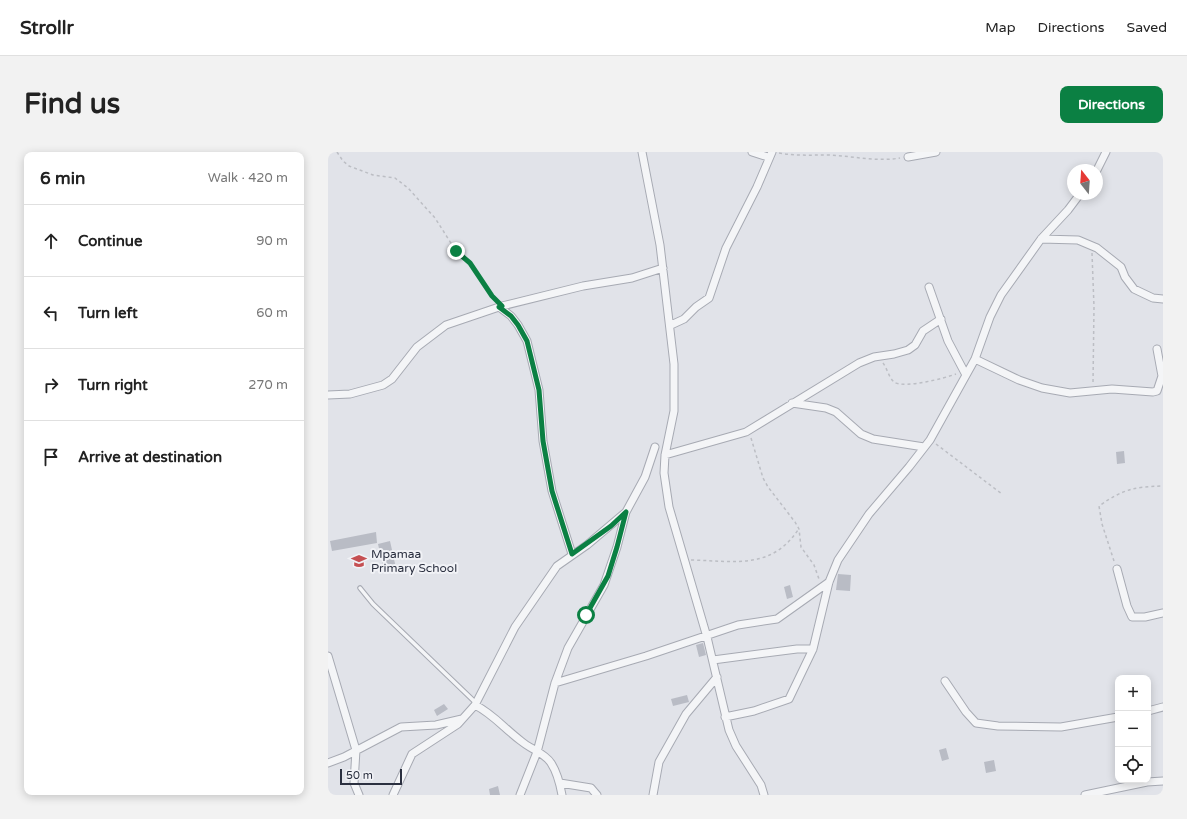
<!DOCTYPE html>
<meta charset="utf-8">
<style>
body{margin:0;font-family:"Varela Round",sans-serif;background:#f2f2f2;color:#222}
.controls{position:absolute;right:12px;bottom:12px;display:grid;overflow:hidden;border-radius:8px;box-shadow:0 2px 10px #0003}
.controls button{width:36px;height:36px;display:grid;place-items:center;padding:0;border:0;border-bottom:1px solid #e0e0e0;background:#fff;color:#222;font:20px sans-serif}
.compass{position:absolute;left:739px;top:12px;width:36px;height:36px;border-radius:50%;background:#fff;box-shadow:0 2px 10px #0003;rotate:343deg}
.scale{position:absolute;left:12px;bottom:10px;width:62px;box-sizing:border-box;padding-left:4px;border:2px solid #2b3040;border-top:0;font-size:11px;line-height:14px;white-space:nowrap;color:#2b3040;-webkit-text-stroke:3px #f1f2f6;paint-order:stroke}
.stop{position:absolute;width:12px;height:12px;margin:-9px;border:3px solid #0b8043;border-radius:50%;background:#fff}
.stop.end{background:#0b8043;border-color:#fff;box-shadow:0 1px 4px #0008}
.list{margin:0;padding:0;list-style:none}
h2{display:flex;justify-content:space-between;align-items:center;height:52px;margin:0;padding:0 16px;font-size:17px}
h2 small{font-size:13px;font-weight:400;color:#767676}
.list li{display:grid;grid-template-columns:26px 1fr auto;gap:12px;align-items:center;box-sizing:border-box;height:72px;padding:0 16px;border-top:1px solid #e0e0e0}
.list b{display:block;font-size:15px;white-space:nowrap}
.list em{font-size:13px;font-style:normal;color:#767676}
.icon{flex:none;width:22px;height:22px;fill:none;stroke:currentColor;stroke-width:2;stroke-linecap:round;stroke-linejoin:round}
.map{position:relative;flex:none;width:835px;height:643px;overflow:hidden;border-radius:8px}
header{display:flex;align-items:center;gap:24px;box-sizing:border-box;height:56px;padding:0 20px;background:#fff;border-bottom:1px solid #e0e0e0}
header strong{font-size:19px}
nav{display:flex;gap:22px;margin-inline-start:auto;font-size:14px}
.intro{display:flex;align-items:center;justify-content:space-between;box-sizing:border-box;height:96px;padding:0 24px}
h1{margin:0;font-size:28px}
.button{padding:10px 18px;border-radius:8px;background:#0b8043;color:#fff;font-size:14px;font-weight:700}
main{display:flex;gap:24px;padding:0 24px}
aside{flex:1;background:#fff;border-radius:8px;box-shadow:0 2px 10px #0003}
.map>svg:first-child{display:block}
.building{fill:#b9bcc5}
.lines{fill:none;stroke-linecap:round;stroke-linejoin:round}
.service-casing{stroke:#a7aab3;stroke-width:5.5}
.minor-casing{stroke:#a7aab3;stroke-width:9}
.path{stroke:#bcbec4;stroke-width:1.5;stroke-dasharray:3 3;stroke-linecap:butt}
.service{stroke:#f4f5f7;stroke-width:3.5}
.minor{stroke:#f4f5f7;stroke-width:7}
.route{stroke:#0b8043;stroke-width:5}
.labels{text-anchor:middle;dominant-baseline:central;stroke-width:4;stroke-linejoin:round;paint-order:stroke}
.poi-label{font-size:12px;fill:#2b3040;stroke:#f1f2f6;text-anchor:start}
</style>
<header>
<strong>Strollr</strong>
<nav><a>Map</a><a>Directions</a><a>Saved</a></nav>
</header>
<div class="intro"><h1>Find us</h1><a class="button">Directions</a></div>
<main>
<aside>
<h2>6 min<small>Walk · 420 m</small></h2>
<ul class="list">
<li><svg class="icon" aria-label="ahead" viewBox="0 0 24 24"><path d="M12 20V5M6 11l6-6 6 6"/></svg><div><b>Continue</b></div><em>90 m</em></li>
<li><svg class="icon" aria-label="left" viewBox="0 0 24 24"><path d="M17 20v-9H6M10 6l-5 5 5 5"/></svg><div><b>Turn left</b></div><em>60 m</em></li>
<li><svg class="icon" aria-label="right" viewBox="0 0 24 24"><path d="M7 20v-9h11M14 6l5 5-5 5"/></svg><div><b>Turn right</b></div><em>270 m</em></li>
<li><svg class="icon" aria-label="arrive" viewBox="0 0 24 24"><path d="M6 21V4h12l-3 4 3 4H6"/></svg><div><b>Arrive at destination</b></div></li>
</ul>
</aside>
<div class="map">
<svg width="835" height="643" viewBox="0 0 835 643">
<rect width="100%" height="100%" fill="#e1e3e9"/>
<!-- building -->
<path class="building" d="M796,299L797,311L789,312L788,300Z
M48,380L49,391L4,399L2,389Z
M62,389L68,416L56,419L50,392Z
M510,422L523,423L522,439L508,438Z
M462,433L465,445L459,447L456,435Z
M375,491L378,503L371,505L368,493Z
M359,543L361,550L345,554L343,547Z
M116,552L120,557L109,564L106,558Z
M618,596L621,607L614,609L611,598Z
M666,608L668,619L658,621L656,610Z
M170,634L172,643H162L161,637Z"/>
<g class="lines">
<!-- service casing -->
<g class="service-casing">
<path id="service" d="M32,436L45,452L148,551"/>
</g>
<!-- minor casing -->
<g class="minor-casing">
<path id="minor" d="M314,0L332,93L346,212V259L337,303L336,321L341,355L379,485L401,578L408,594L433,633L436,643
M424,0L440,5
M580,5L608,0
M769,18L778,0
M713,87L750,88L769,96L793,115L797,125L806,137L825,146L835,147
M601,135L620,189L638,223
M171,155L183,164L190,173L199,189L211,238L215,289L224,339L244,402
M343,173L356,167L368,155L381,146L398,96L429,35L444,0
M647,207L691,228L714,236L742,241L784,237L825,240L829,239L834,224L829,197
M0,243L22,242L55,233L64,227L89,195L118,173L174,154L255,134L304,126L335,116
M464,251L498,256L508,260L533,282L545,287L596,295
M337,303L418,280L531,211L546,205L566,202L580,198L587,193L595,179L613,167
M789,417L799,454L804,465H817L835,461
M0,504L28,598L26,631L31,643
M385,508L469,497H485
M617,529L638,560L648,571L670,574L733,575L790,565
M227,531L318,504L410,473L449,467L501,430
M147,553C165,562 177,577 193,589C202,597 217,601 223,611C229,620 232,632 234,643
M820,559L835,555
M397,565L426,559L461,547L485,497L501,430L510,408L541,362L581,315L602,288L647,207L662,165L673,143L713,87L740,58L752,42
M0,611L16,605L73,575L108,573L134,567
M232,631L263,636L269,643
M65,643L84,602L130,572L147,553L187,475L229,414L259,393L298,360
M192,643L209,600L227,531L240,496L276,433L289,395L298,360L317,325L327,295
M325,643L331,610L358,562L389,525
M757,643L819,630L835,629"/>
</g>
<!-- path -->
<path class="path" d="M9,0L15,9L21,14L45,23L67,26L80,36L107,66L128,99L143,111L168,148
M451,1C468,4 483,3 501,3C525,4 548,10 572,6
M764,101L766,155L765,231
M555,211C559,216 561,226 566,230C576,237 617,226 628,222
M423,286L435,326L440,335L467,370L471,377L473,395L486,413L491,427
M608,292L674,342
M363,408C406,409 443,418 470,378
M786,409L774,372L771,354C795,337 806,335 835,334"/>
<!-- service -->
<use href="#service" class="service"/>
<!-- minor -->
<use href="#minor" class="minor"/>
</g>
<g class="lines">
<!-- route -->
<path class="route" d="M128,99L142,111L164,144L174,154L171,155L183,164L190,173L199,189L211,238L215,289L224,339L244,402L283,374L298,360L289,395L280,424L258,463"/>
</g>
<!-- icons -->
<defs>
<g id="school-bare" transform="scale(1.2)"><path d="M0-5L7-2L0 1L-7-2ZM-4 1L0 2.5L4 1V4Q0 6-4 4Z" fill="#c54f52" stroke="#f1f2f6" stroke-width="2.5" paint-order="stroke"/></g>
</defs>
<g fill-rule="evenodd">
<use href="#school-bare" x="31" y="409"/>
</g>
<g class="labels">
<!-- poi labels -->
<g class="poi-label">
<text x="43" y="402">Mpamaa<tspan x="43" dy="14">Primary School</tspan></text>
</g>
</g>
</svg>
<div class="controls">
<button>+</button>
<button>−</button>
<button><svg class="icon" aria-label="locate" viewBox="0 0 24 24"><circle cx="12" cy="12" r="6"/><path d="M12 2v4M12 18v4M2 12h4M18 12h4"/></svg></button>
</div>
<svg class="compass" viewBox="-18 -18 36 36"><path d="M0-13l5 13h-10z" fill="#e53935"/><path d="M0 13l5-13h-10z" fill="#767676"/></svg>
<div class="scale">50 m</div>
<div class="stop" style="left:258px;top:463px"></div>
<div class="stop end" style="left:128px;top:99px"></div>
</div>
</main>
